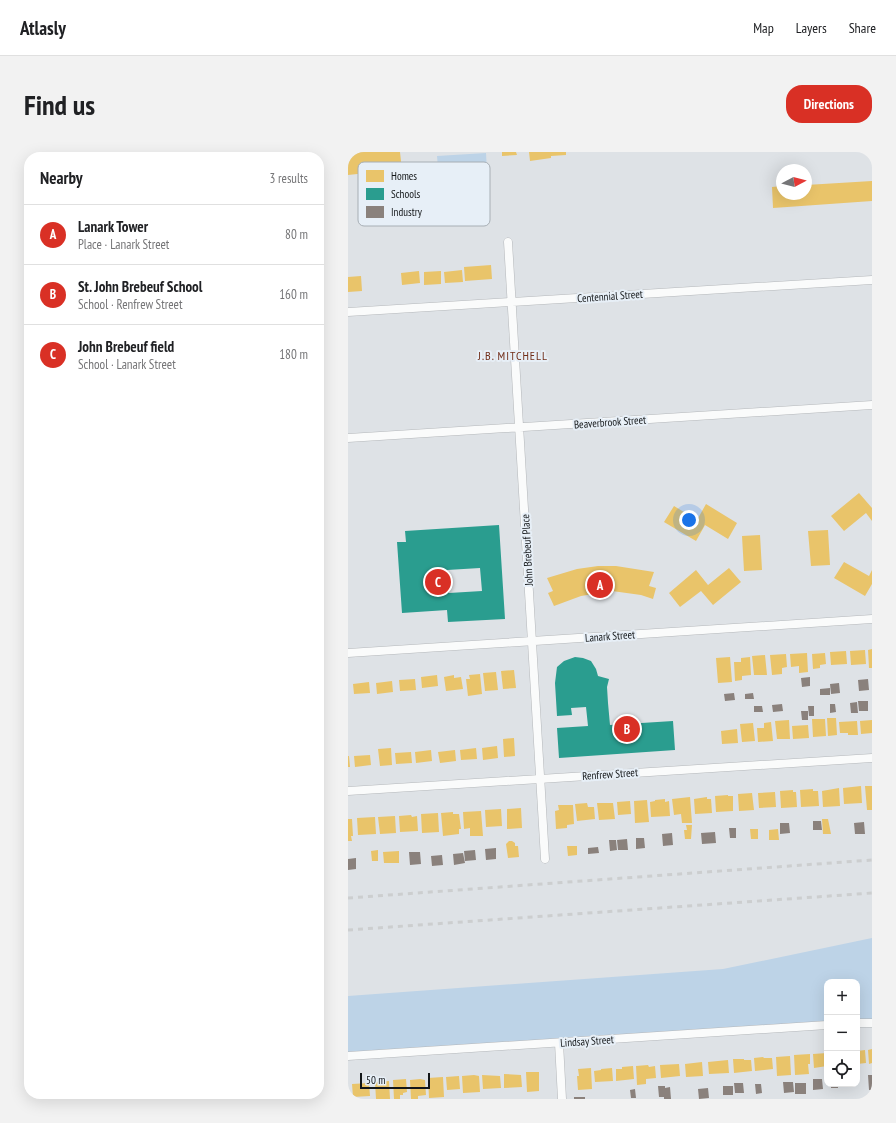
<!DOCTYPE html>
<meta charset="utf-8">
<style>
body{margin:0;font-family:"PT Sans Narrow",sans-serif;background:#f2f2f2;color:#202124}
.controls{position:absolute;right:12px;bottom:12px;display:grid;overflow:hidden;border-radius:8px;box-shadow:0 4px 16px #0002}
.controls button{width:36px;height:36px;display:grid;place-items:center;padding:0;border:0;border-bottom:1px solid #e0e0e0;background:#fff;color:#202124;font:20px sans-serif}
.compass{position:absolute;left:428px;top:12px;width:36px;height:36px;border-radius:50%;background:#fff;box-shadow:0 4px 16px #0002;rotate:83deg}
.scale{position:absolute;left:12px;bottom:10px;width:70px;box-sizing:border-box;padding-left:4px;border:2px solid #131618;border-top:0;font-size:11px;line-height:14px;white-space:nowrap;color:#131618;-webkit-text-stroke:3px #e7eff7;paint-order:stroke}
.you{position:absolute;left:341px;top:368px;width:14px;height:14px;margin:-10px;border:3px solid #fff;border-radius:50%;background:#1a73e8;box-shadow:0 0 0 6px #1a73e833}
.badge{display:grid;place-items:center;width:26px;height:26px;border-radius:50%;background:#d93025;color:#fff;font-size:13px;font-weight:700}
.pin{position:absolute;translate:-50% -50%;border:2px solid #fff;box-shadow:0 1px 4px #0006}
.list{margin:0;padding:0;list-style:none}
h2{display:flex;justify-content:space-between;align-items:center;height:52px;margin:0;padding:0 16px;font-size:17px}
h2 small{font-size:13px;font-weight:400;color:#757577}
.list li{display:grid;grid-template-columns:26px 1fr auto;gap:12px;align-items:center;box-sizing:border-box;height:60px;padding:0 16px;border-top:1px solid #e0e0e0}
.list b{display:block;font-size:15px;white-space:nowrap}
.list p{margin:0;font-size:13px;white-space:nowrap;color:#757577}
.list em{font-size:13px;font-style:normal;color:#757577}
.icon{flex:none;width:22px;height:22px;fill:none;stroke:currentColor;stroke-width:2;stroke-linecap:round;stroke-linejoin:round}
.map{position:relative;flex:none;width:524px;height:947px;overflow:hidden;border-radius:16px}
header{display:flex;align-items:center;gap:24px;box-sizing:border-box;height:56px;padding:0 20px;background:#fff;border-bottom:1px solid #e0e0e0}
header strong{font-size:19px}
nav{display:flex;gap:22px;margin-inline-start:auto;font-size:14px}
.intro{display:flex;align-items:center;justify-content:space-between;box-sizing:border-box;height:96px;padding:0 24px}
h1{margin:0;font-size:28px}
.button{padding:10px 18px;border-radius:16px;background:#d93025;color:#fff;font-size:14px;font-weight:700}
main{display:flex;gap:24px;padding:0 24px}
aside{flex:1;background:#fff;border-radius:16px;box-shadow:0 4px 16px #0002}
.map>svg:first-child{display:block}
.green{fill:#bdd3e7}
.homes{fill:#e9c46a}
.schools{fill:#2a9d8f;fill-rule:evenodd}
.industry{fill:#8a817c}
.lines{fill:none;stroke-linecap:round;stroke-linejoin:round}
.minor-casing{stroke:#b4b7ba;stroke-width:9}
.minor{stroke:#fafbfb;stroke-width:8}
.rail{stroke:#cccecf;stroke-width:3;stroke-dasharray:5 5;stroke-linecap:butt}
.labels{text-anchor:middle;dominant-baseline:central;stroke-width:4;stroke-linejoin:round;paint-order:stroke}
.street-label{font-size:11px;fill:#131618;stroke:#e7eff7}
.neighbourhood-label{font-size:12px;letter-spacing:1px;fill:#712e19;stroke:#e7eff7}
.key{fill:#e7eff7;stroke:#a7aeb4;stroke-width:1}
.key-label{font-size:11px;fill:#131618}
</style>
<header>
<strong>Atlasly</strong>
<nav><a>Map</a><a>Layers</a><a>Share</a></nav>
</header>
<div class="intro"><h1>Find us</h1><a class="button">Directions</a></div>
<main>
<aside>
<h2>Nearby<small>3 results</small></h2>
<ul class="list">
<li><span class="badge">A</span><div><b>Lanark Tower</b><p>Place · Lanark Street</p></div><em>80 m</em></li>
<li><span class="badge">B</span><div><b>St. John Brebeuf School</b><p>School · Renfrew Street</p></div><em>160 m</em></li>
<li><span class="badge">C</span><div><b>John Brebeuf field</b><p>School · Lanark Street</p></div><em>180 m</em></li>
</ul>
</aside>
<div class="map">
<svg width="524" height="947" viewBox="0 0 524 947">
<rect width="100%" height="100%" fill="#dee2e6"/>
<!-- green -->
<path class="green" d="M138,1L140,37L92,40L89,4Z
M524,786V870L509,871V830H479V873L0,904V844L375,817Z"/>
<!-- homes -->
<path class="homes" d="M0,0H52L54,18L33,20L34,23L28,24V20L0,23Z
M154,0H168L169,3L154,4Z
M181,0H218V3L203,4V6L182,9Z
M524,29V49L425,56L424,35L434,34V42H458V33Z
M143,113L144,127L117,129L116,115Z
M114,118L115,130L97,131L96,120Z
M71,119L72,131L54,133L53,121Z
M93,119V132L76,133V120Z
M13,124L14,139L0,140V125Z
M511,341L524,356V369L518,361L496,379L483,364Z
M358,352L389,371L380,387L357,373L348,389L316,370L326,354L349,368Z
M480,378L482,413L463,414L460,379Z
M412,383L414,418L396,419L394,384Z
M496,410L521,424L524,418V432L517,444L486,426Z
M250,414H268L306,420L301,434L308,436L305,447L293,443L264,439L233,444L206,454L200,441L205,439L199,426L229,417Z
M381,416L393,430L365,453L353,439L332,455L321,441L348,418L360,433Z
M524,497V516H521L520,498Z
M517,498L518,512L503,513L502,499Z
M498,499L499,512L483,513L482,500Z
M459,501L460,520L451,521V514L443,515L442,502Z
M477,501L478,512L472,513V516L465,517L464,502Z
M438,502L439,515L434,516V522L424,523L422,503Z
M417,503L419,523H406L404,504Z
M382,505L384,530L370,531L368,506Z
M402,505L403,523L394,524V528L387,529L386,510H393V506Z
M166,518L168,536L155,537L153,519Z
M148,520L150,538L137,539L135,521Z
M132,522L134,542L120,544L118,527H122L121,523Z
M89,523L90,534L74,536L73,525Z
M106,523V526L113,525L115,537L98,539L96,525Z
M67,527L68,538L52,539L51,528Z
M44,529L45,540L29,542L28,531Z
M21,530L22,541L6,542L5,532Z
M479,566H488L489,583L480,584Z
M464,567H477L478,584L465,585Z
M441,568L442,587H429L427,569Z
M524,568V581L513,582L512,569Z
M509,569L510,583H500V581H492L491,570Z
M423,570L425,589L410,590L409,576H416V571Z
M405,571L407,589L394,590L392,572Z
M460,573L461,586L445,587L444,574Z
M389,577L390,591L374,592L373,579Z
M166,586L167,604L156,605L155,587Z
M149,594L150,606L135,608L134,596Z
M43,596L44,613L32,614L30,597Z
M128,596L129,607L113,608L112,598Z
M83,598L84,609L68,611L67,600Z
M107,598L108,609L92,611L90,600Z
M63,600L64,611L48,612L47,601Z
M22,603L23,613L7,615L6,604Z
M0,604H1L2,615H0Z
M513,634L514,651L496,652L495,636Z
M517,634H524V658H519Z
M491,636L492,654L475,655L474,639Z
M465,637V639H470L471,654L453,655L452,638Z
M445,638V640H448L449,655L433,656L432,639Z
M427,640L428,655L411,656L410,641Z
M404,641L406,658L391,659L390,642Z
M380,643V644H385V659L368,660L367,644Z
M342,645L344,671H334L333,662L326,663L324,647Z
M359,645V647H363L364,661L347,662L346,647Z
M317,647V650L321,649L322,664L303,665L302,650L307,649V648Z
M299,648L301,670L287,671L286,649Z
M282,649L283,662L270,663L269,650Z
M239,651L240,655H246L247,667L229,669L227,652Z
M249,651H265L267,667L251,668Z
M210,653H225L226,672L219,673V676L208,677L207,659L211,658Z
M173,656L174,676L159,677V657Z
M153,657L154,674L138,675L137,658Z
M133,659L135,684H122V676L116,677L115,660Z
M105,660V662H111L113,677H111V682L95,684L93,661Z
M90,661L91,680L74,681L73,662Z
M63,663L64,665L69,664L70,679L52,680L51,664Z
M47,664L48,681L32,682L30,665Z
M27,665L28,682L10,683L9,666Z
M0,667H4L5,684H3L4,689H0Z
M474,667H480L483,682H475Z
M338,673H344L343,687H337L336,678H339Z
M402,677H410V687H403Z
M430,677L431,688H421V678Z
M161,689H164L167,691V694H170L171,705L160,706L158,692Z
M219,694H229V703L220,704Z
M30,698V709H24L23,699Z
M51,699V711H36L35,700Z
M524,897V911L521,912L520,898Z
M517,898L518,911L509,912V899Z
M479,901V914L466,916L465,902Z
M462,902V912H460L461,922L447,923L446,903Z
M442,904L443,923L429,924L428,905Z
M415,905L416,906H424L425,917L407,919L406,906Z
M385,907H396V908H403L404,919L386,921Z
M380,908L381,921L361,922L360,910Z
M354,910L355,924L338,925L337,912Z
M331,912L332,924L313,926L312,913Z
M300,913L301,915L307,914L308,926L298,927V932L289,933L288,914Z
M285,914L286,927L268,929V917H274V915Z
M243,916L244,937L230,938L229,924H231L230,917Z
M264,916L265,929L247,930L246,919L253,918V917Z
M178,920H191V939L179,940Z
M156,922L173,923L174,935L156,936Z
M126,923L131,924L132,940L115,941L114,924Z
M134,923L152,924L153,936L135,937Z
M111,924L112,937L99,938L98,925Z
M95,925L96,945L81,946L80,926Z
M58,927L59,940L55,941V943H52V947H46L45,928Z
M72,927L77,928L78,943L70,944V947H63L62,928Z
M41,929L42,947H28L27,930Z
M21,931L22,944L5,945L4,932Z"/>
<!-- schools -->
<path class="schools" d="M151,373L157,467L100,470L99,458L54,461L49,390H58L57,379ZM132,416L134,439L101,441L99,418Z
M227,505L235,506L243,509L248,517L250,524L261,527L259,535L260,551L262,573L325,569L327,598L211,606L209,576L240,574L238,555L223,556L224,563L209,564L207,531L209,515L216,509Z"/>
<!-- industry -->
<path class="industry" d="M462,525V534L454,535L453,526Z
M520,527L521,538L511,539L510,528Z
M491,531L492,541L483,542L482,532Z
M482,536V543H472V537Z
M386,541L387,548L377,549L376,542Z
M405,541L406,547H397V542Z
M510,549H520V559H511Z
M509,550L510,561H503L502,551Z
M434,552L435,559L425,560L424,553Z
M482,552H487L488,560L482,561Z
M406,554H414L415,560H406Z
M460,554H466V564H461Z
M453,559H460V568H454Z
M465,669H473L474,678H465Z
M516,670L517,682H507L506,671Z
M432,671H441L442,681L432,682Z
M381,676H388V686H382Z
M367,680L368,691L354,692L353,681Z
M324,681L325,693L315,694L314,682Z
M288,686H296L297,696L288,697Z
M279,687L280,698H270L269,688Z
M261,688H268L269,698L262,699Z
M250,695L251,701L240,702V696Z
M148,696V707L138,708L137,697Z
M127,698L128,708L117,709L116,699Z
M61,700H72L73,712L62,713Z
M115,701L117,711L106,713L105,702Z
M94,703L95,713L84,714L83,704Z
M8,706V717L0,718V707Z
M520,923H524V938H521Z
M465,927H474L475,937L465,938Z
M435,930H445L446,940L436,941Z
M386,931H395L396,941H387Z
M447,931H458V942H447Z
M407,932H413L414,941L408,942Z
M483,932H490V936H483Z
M310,934H317V936L322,935L323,947H316V945H311Z
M375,934H385V943H375Z
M360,936L361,946L351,947L350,937Z
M287,937L288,946H283L282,938Z
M226,945H237V947H226Z"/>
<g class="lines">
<!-- minor casing -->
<g class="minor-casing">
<path id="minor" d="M160,90L197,707
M0,160L524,128
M0,286L524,253
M0,501L524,467
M0,639L524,606
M509,871H524
M211,891L214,947
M0,904L479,873"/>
</g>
<!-- minor -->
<use href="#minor" class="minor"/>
<!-- rail -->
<path class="rail" d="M0,746L524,708
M0,778L524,741"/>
</g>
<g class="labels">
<!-- street labels -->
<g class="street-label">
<text transform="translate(262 144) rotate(-4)">Centennial Street</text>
<text transform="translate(262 270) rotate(-4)">Beaverbrook Street</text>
<text transform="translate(179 398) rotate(-93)">John Brebeuf Place</text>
<text transform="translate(262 484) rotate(-4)">Lanark Street</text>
<text transform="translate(262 622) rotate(-4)">Renfrew Street</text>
<text transform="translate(239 889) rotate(-4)">Lindsay Street</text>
</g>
<!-- neighbourhood labels -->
<g class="neighbourhood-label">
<text x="165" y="203">J.B. MITCHELL</text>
</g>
</g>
<!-- legend -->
<rect x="10" y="10" width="132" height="64" rx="6" class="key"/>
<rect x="18" y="18" width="18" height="12" fill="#e9c46a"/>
<rect x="18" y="36" width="18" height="12" fill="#2a9d8f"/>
<rect x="18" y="54" width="18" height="12" fill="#8a817c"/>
<g class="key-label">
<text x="43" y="28">Homes</text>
<text x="43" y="46">Schools</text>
<text x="43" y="64">Industry</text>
</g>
</svg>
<div class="controls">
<button>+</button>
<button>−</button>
<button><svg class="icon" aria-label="locate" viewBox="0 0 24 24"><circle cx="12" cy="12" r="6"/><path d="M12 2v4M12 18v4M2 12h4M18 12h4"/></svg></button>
</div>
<svg class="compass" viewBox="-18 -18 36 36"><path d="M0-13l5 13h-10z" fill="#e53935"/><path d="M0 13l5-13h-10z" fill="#757577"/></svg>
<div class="scale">50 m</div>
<div class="you"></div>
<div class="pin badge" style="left:252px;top:433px">A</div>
<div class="pin badge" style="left:279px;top:577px">B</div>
<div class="pin badge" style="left:90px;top:430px">C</div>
</div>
</main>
